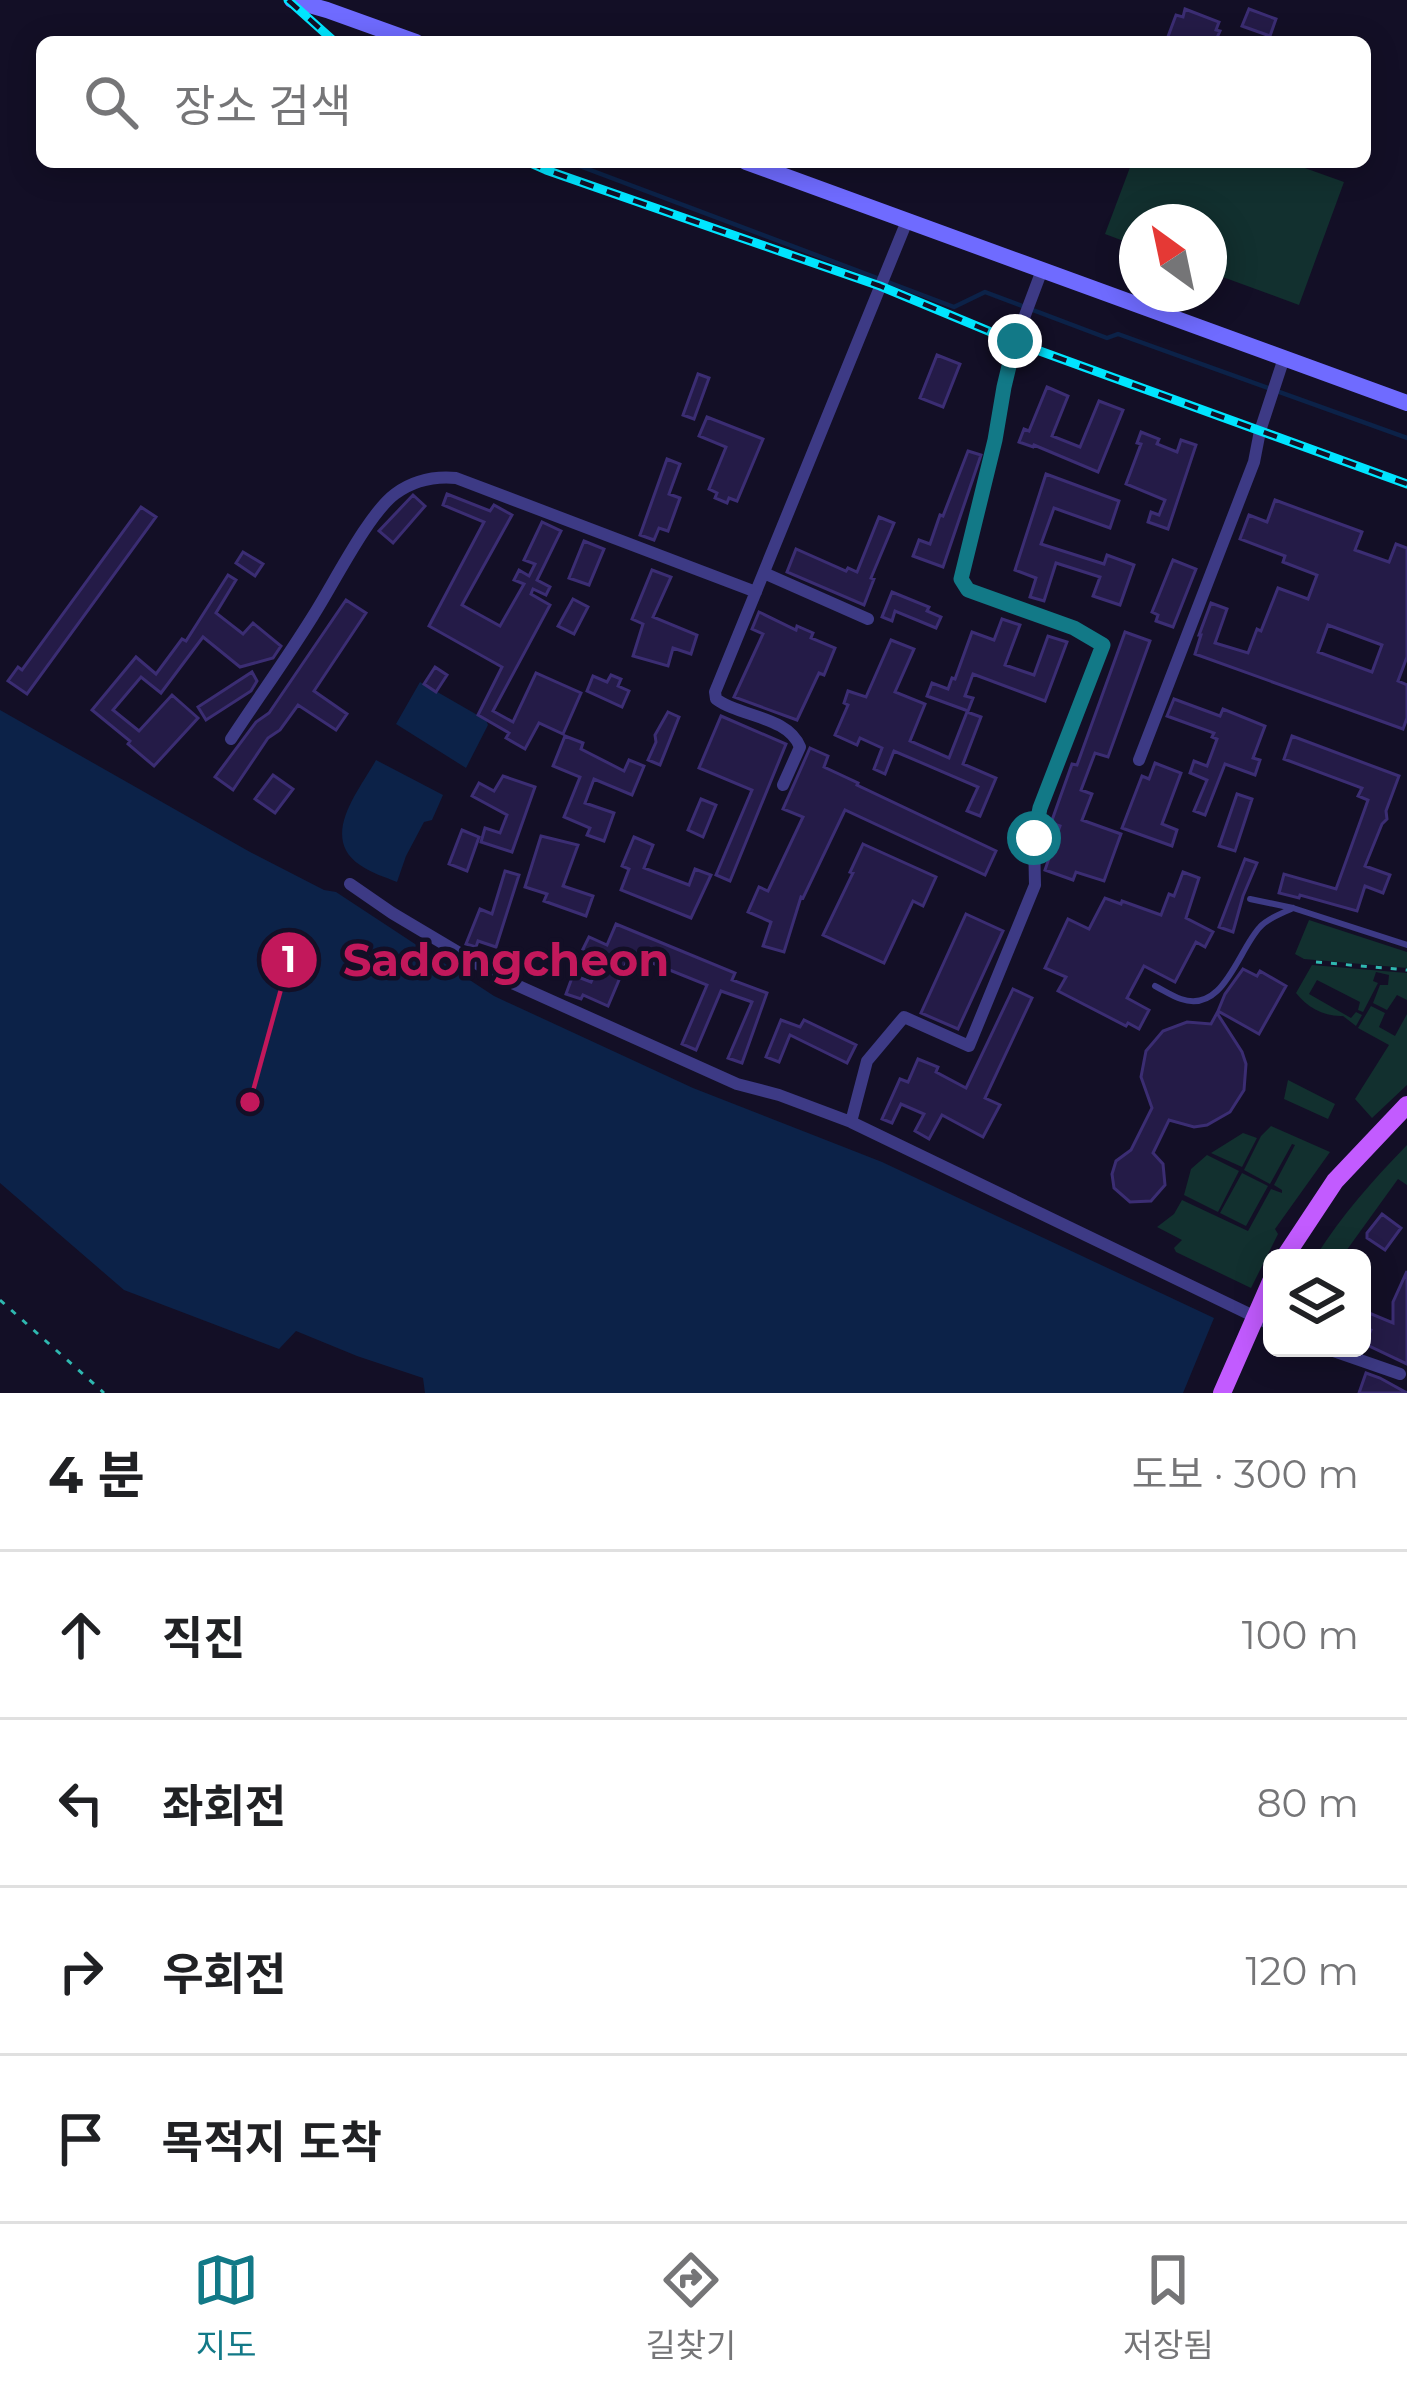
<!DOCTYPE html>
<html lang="ko">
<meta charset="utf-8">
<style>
body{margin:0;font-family:Montserrat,"Noto Sans KR",sans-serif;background:#f6f6f6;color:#202124}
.controls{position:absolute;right:36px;bottom:36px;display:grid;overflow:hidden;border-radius:18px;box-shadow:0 6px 30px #0003}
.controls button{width:108px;height:108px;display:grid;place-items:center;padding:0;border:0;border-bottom:3px solid #e0e0e0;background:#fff;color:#202124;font:60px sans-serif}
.compass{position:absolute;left:1119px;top:204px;width:108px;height:108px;border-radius:50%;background:#fff;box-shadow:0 6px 30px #0003;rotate:327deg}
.stop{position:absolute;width:36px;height:36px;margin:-27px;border:9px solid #127987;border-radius:50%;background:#fff}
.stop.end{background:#127987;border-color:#fff;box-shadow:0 3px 12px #0008}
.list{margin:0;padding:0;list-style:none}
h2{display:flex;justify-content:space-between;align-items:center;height:156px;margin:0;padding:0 48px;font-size:51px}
h2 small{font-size:39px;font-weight:400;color:#757577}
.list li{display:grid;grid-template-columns:78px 1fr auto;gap:36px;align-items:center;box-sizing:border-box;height:168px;padding:0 48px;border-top:3px solid #e0e0e0}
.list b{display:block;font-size:45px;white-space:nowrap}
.list em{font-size:39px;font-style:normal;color:#757577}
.icon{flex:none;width:66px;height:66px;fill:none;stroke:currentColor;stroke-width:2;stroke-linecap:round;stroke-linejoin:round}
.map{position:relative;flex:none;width:1407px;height:1393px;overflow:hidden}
.search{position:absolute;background:#fff;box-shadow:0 6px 30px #0003;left:36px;right:36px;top:36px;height:132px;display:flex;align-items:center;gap:30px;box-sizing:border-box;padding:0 42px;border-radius:18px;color:#757577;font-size:45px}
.sheet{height:828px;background:#fff}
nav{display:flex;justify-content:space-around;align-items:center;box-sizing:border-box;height:168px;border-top:3px solid #e0e0e0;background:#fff;font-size:33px;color:#757577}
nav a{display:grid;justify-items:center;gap:6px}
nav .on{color:#127987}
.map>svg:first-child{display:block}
.green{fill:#12302f}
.water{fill:#0c2248}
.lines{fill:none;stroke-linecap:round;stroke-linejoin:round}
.stream{stroke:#0c2248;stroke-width:4.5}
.building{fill:#241b47;stroke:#3b2d73;stroke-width:3;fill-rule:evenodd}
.path{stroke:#2fb8b0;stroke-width:3;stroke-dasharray:6 9;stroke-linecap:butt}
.lane{stroke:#3d3a85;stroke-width:6}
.street{stroke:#3d3a85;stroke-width:12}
.secondary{stroke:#6f6bff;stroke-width:16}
.primary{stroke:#c25bff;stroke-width:18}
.rail-casing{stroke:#00e5ff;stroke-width:9}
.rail{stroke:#130f26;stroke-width:4.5;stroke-dasharray:14;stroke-linecap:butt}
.route{stroke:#127987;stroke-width:15}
.leader{fill:none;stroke:#c2185b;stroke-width:4.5}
.callout-dot{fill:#c2185b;stroke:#130f26;stroke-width:4.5}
.mark-label{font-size:36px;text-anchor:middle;font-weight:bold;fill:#fff}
.callout-label{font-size:45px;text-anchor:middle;font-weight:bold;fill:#c2185b;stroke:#130f26;stroke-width:9;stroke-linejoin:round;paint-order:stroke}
</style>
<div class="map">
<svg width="1407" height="1393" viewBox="0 0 1407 1393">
<rect width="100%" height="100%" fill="#130f26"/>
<!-- green -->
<path class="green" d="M1132,162H1288L1344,182L1299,305L1209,272V222H1137V246L1105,234Z
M1309,920L1407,952V968L1304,959L1295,954Z
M1312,965L1407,973V1000L1397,995L1387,1010L1373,1003L1380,985H1388L1389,975L1376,972L1373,981L1378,983L1363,1012L1358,1010L1360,1002L1317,980L1309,994L1351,1018L1356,1012L1362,1015L1356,1026L1343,1016C1324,1017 1307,1007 1296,993Z
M1371,1006L1385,1013L1379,1027L1395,1036L1407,1014V1085L1372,1118L1355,1099L1389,1045L1358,1028Z
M1288,1080L1335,1104L1328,1119L1284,1099Z
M1271,1126L1330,1152L1275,1229L1278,1234L1251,1288L1176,1252L1174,1248L1182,1240L1157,1227L1174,1214L1182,1200L1248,1231L1271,1189L1282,1193V1190L1274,1185L1295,1145L1292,1144L1270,1184L1244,1170L1261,1136Z
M1243,1133L1257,1138L1242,1167L1211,1153Z
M1407,1145V1185L1398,1179L1341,1258H1320L1316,1256C1342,1215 1373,1180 1407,1145Z
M1207,1155L1239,1171L1218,1212L1184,1195L1191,1169Z
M1242,1173L1268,1186L1246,1226L1220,1213Z"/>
<!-- water -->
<path class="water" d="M420,682L486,720L488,725L466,768L396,724Z
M0,710L250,852L324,890L336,892L494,996L693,1088L882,1162L1214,1318L1183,1393H425L423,1378L357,1356L296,1331L279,1349L124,1290L0,1183Z
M376,760L443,795L432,820L424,822L406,856L397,882C385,877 371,873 360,865C319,837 359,791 376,760Z"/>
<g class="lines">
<!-- stream -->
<path class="stream" d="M569,162L954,307L985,292L1107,338L1118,334L1407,438"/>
</g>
<!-- building -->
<path class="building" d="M1185,9L1219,22L1216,30L1220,31L1215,42H1166L1176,15L1183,17Z
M1249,9L1276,19L1270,36L1242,26Z
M937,355L960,364L943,407L920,398Z
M698,374L709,378L694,419L683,415Z
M1047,387L1068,396L1052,436L1080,447L1099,401L1123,410L1098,472L1034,445L1033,447L1019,442L1024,429L1029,431Z
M707,417L763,439L737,501L729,498L727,503L715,498L717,493L709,489L726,447L699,436Z
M1141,432L1159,439L1157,444L1177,452L1181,440L1196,445L1168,529L1148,522L1151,512L1159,515L1165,500L1126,484L1141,444L1137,443Z
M968,451L981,455L943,567L913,556L919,540L930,544L940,515L943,516Z
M667,459L680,464L669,494L680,498L668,531L659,528L654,540L640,535Z
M1046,474L1119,501L1110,528L1054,508L1041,544L1104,564L1107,555L1134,565L1120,605L1093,596L1100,577L1056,563L1044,601L1030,597L1036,578L1015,570Z
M447,494L490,511L494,505L512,515L462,605L500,626L524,584L514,580L519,570L529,576L535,564L524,560L542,522L561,531L537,580L550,587L546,595L533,589L531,594L550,605L493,711L513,722L536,673L581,693L563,734L539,723L525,749L506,738L509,733L478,715L502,667L429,626L484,522L443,505Z
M413,495L425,506L393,543L379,531Z
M1275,500L1362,532L1355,550L1389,562L1396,544L1407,548V657L1398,681L1407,685V718L1403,729L1195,654L1201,635H1199L1211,603L1227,609L1215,643L1248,653L1257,629L1261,631L1278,588L1308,599L1317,575L1283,562L1285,556L1240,539L1249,515L1267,522ZM1328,625L1382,645L1372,672L1318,652Z
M141,507L156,517L27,694L8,681L18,667L22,670Z
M879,517L894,523L871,578L874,579L864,605L787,572L796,549L846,571L848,568L857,572Z
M584,541L604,549L589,585L569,578Z
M243,552L263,564L255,576L236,563Z
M1173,560L1196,569L1173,627L1156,621L1158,615L1152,612Z
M652,570L671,577L653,617L697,635L691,654L673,648L668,666L633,656L643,624L632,619Z
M228,575L236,580L216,613L243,634L253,623L281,646L273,658L240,667L203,637L161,693L141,677L113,710L139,731L172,695L198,718L154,766L128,744L130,741L92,710L136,657L156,674L182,639L186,641Z
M892,592L929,607L927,611L941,617L936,628L895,611L892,621L882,617Z
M573,599L588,607L574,634L558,626Z
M346,600L366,613L314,691L347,714L336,730L298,705L280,730L268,738L233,790L215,777L256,722L269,713Z
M759,612L796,630L797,626L813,633L811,638L835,648L824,675L819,673L797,720L734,697L763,634L752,629Z
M1002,619L1020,625L1005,665L1034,675L1048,636L1067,642L1045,701L973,674L965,696L973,698L968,711L927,696L932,683L948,689L952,678L955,679L972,632L994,640Z
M1125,632L1150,641L1108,757L1095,753L1081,790L1092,794L1082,820L1121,834L1104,881L1076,872L1073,880L1045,870L1060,826L1051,823L1072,764L1077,765Z
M891,640L914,649L895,692L925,704L910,741L949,758L967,712L981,717L963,764L996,778L980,816L967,811L978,787L894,751L885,774L874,769L882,748L860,738L857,745L835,735L848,705L844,703L848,691L866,697Z
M435,667L447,675L436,692L424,684Z
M252,672L257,681L251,691L206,720L198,707Z
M611,675L621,679L618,686L629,691L622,707L587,691L593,676L607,682Z
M1174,699L1220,716L1223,709L1265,726L1253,758L1260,760L1255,775L1225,764L1205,815L1194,811L1207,780L1190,773L1194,761L1207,766L1217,739L1212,737L1214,733L1167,716Z
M668,712L679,717L660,765L648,760L656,742L655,735Z
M721,716L786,744L730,881L716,875L752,790L699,768Z
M565,736L583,743L581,749L624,771L629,760L644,766L632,795L594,779L585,803L614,813L604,841L587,835L590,828L564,817L580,777L553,766Z
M1292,736L1399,776L1386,811L1387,819L1382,824L1365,866L1390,875L1383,893L1365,886L1357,911L1300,895L1299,898L1279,893L1284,874L1336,889L1368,800L1358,796L1362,788L1284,759Z
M810,748L828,756L824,767L858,783L857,785L996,851L985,875L845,810L803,898L801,897L784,952L763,946L771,922L748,912L759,887L768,891L803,817L783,809Z
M1155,763L1181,773L1162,824L1177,830L1172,846L1122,828L1142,776L1149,779Z
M273,775L293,789L275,813L255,799Z
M503,776L535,787L512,852L481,842L485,828L500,833L507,815L472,796L479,783L494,791Z
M1237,794L1252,799L1235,851L1219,846Z
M701,799L716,805L703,837L688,830Z
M462,830L479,837L467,871L449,864Z
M541,836L578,845L563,886L593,896L586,916L544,901L547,894L525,887Z
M634,837L653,845L644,868L689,885L695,869L711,875L691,918L621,890L629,869L622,866Z
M863,844L936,877L923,906L913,901L884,963L823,935L853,873L850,872Z
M1245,859L1257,863L1243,896L1233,932L1219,927Z
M505,871L519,875L496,947L478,941L476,947L466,944L480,909L492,914Z
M1183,872L1199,878L1186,918L1213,932L1205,947L1196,942L1175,982L1144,966L1127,998L1149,1010L1139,1029L1128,1023L1126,1026L1058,991L1066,977L1045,968L1068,919L1089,929L1105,898L1121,904L1122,901L1161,915L1169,894L1174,896Z
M966,914L1003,931L958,1029L921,1013Z
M616,924L735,973L732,980L767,993L742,1063L728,1058L752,1002L721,991L696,1050L682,1044L707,985L630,954L608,1006L583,995L581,999L566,994L573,975L591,982L602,957L583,949L589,937L607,945Z
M1243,969L1257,976L1260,971L1286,986L1259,1034L1218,1011L1225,994Z
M1013,989L1032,998L985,1098L1000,1105L983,1137L942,1115L929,1139L915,1131L924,1114L901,1104L892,1123L882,1119L900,1079L908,1082L918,1059L938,1067L936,1072L966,1088Z
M1217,1013L1242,1052L1246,1064L1244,1090L1230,1112L1207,1125L1194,1127L1169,1120L1153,1153L1163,1164L1165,1185L1151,1201L1130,1202L1114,1188L1112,1174L1116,1161L1131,1150L1152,1108L1141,1077L1146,1051L1163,1031L1187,1022L1211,1024Z
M781,1020L800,1027L804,1020L856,1045L847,1063L790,1035L779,1062L766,1057Z
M1382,1214L1401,1228L1385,1250L1367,1238V1233Z
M1407,1271V1364L1365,1344L1371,1330L1362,1326V1310L1393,1323V1302Z
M1366,1373L1380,1378L1407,1393H1359Z"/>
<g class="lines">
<!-- path -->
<path class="path" d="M1316,962L1407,970
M0,1300L104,1393"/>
<!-- lane -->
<path class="lane" d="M1250,899L1293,908L1407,945
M1155,986C1163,990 1172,996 1181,999C1224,1014 1238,950 1260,927C1268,918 1283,913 1293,908"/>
<!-- street -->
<path class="street" d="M764,573L868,619
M231,739C258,698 287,658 313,616C333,585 368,514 395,494C414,480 434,476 456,478L756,592
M1139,760L1254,462L1260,431L1284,358
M783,785L800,747C788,716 740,717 716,699L715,692L907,221
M350,884L392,913L503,979L737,1084L779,1095L851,1122L1272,1325
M851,1122L867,1061L904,1017L969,1046L1035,885L1034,838L1040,808L1103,645L1074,628L968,590L961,579L995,441L1004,387L1015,342L1042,270
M1325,1348L1400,1374"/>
<!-- secondary -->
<path class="secondary" d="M292,0L327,10L416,42
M746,162L1407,403"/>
<!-- primary -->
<path class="primary" d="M1284,1258L1335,1181L1407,1105
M1222,1393L1272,1279"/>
<!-- rail casing -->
<g class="rail-casing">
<path id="rail" d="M288,0L335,42
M528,162L546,170L880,286L1015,342L1407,484"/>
</g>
<!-- rail -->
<use href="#rail" class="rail"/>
</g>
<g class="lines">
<!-- route -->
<path class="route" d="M1015,341L1004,387L995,440L961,579L968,590L1074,628L1103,645L1040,808L1034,838"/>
</g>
<!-- callouts -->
<path class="leader" d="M250 1102L289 960"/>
<g class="callout-dot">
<circle cx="250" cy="1102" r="12"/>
<circle cx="289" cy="960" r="30"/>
</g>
<g class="mark-label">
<text x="289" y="972">1</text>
</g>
<g class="callout-label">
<text x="506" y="976">Sadongcheon</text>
</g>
</svg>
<div class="controls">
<button><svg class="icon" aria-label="layers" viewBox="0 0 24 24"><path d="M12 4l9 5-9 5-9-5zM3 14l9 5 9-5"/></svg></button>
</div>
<svg class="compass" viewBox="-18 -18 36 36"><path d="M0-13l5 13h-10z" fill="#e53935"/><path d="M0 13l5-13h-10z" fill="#757577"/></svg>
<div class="stop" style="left:1034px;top:838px"></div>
<div class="stop end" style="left:1015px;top:341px"></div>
<div class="search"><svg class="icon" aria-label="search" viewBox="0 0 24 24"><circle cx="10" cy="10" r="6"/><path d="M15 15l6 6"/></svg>장소 검색</div>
</div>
<section class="sheet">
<h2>4 분<small>도보 · 300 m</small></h2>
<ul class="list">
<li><svg class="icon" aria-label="ahead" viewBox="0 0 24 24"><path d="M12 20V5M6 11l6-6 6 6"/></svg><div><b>직진</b></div><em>100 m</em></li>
<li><svg class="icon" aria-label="left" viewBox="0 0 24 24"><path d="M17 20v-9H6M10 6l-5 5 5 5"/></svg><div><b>좌회전</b></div><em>80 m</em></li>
<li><svg class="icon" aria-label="right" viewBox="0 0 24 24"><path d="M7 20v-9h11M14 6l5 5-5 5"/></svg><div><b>우회전</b></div><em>120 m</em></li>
<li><svg class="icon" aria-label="arrive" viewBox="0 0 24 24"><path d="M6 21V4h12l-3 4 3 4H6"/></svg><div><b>목적지 도착</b></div></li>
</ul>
</section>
<nav>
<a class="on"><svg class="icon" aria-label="map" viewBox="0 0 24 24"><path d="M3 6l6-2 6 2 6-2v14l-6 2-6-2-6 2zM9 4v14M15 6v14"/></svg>지도</a>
<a><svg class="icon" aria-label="directions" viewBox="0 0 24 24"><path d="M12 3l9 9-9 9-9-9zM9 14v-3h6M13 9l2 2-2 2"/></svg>길찾기</a>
<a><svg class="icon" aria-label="saved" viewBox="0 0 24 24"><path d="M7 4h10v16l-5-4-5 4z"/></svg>저장됨</a>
</nav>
